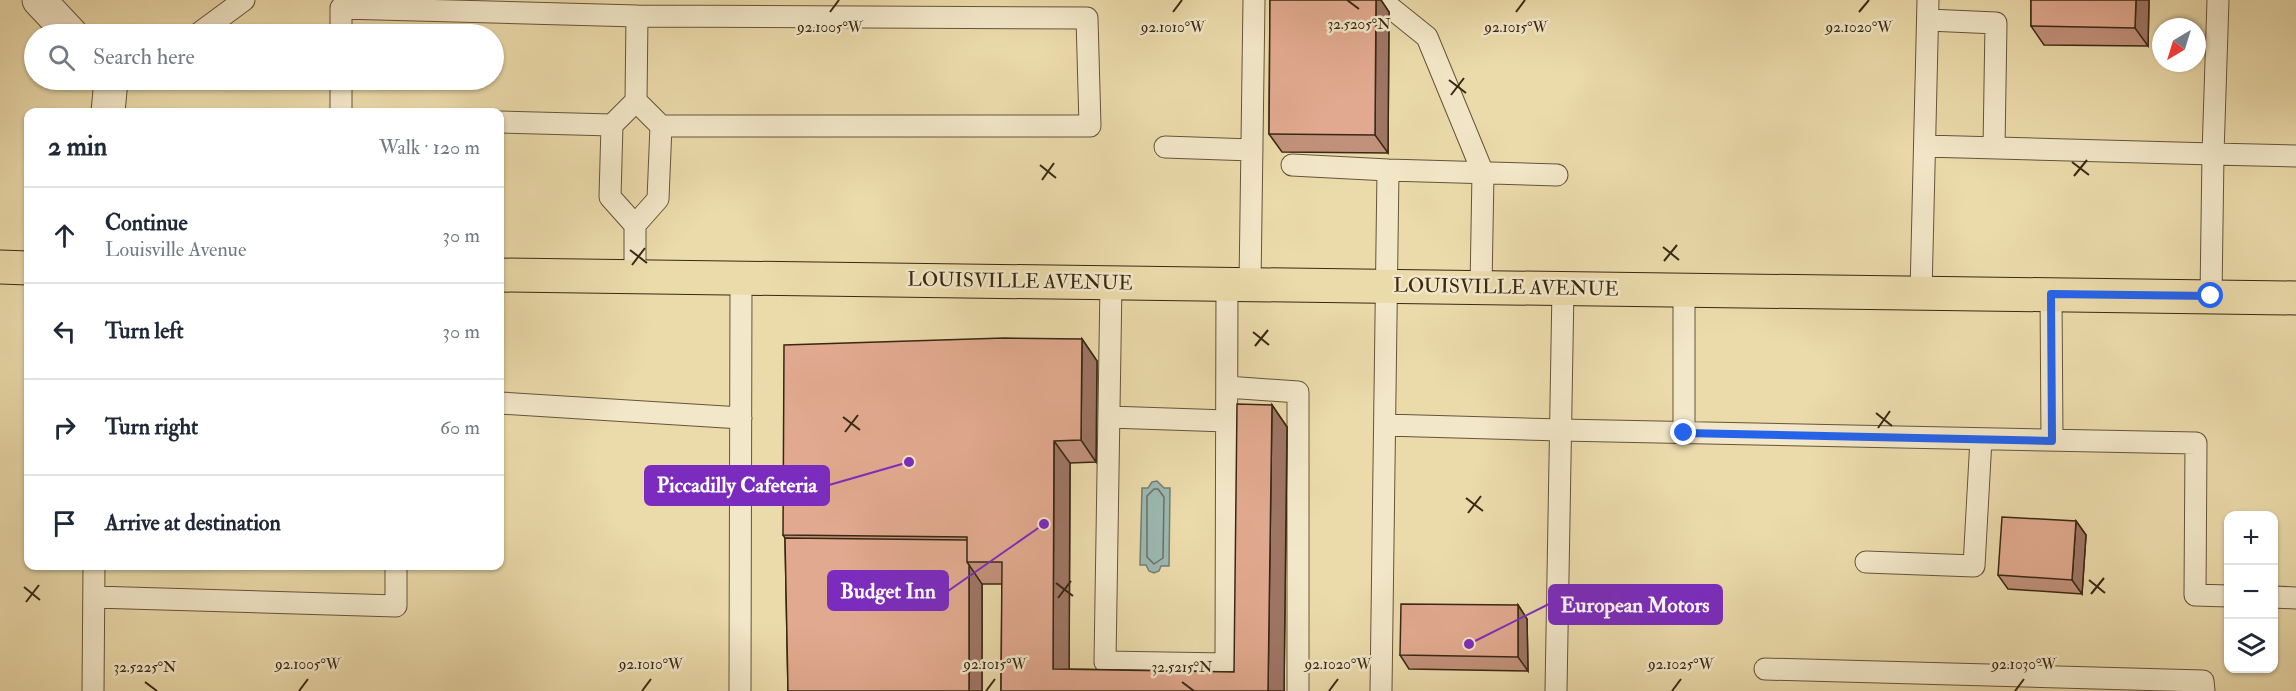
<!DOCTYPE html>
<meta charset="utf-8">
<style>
body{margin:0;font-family:"IM FELL Double Pica",serif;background:#f6f6f7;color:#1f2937}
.controls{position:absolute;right:18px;bottom:18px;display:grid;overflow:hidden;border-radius:12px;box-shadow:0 2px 4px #0004}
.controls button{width:54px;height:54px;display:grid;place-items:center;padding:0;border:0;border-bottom:2px solid #e0e1e3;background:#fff;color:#1f2937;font:30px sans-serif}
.compass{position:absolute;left:2152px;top:18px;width:54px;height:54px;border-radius:50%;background:#fff;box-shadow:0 2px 4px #0004;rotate:218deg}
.stop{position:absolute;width:18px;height:18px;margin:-14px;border:4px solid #2563eb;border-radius:50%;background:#fff}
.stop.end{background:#2563eb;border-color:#fff;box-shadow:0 2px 6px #0008}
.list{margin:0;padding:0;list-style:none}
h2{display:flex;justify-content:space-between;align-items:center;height:78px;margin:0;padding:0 24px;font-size:26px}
h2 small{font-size:20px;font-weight:400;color:#747a83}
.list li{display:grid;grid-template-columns:39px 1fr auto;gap:18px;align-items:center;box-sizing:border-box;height:96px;padding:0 24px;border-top:2px solid #e0e1e3}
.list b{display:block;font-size:22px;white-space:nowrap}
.list p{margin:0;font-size:20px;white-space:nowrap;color:#747a83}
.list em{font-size:20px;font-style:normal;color:#747a83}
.icon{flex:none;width:33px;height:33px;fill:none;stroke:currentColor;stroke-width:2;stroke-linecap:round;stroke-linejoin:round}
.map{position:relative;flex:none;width:2296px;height:691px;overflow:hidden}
.search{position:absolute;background:#fff;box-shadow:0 2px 4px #0004;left:24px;top:24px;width:480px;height:66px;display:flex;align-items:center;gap:15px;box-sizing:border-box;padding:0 21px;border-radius:33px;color:#747a83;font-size:22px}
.panel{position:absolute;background:#fff;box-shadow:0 2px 4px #0004;left:24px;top:108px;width:480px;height:462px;border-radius:12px}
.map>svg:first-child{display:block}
.water{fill:#9bb8b2;stroke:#747e72;stroke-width:1.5}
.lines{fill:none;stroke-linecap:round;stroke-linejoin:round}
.shore{stroke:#6a7062;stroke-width:1.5}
.service-casing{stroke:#665439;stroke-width:23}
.minor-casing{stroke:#665439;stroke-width:35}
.primary-casing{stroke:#392813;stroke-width:35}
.service{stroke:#f2e7c8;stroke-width:21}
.minor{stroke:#f2e7c8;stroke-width:33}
.primary{stroke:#ebdaaa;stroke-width:33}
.wall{fill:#c2917b;stroke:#392813;stroke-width:1.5}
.shaded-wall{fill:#9e7664;stroke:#392813;stroke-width:1.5}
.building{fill:#e1a98f;stroke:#392813;stroke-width:1.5}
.route{stroke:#2563eb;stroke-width:8}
.ticks{fill:none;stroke:#392813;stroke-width:2}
.labels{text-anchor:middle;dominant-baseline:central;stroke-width:5;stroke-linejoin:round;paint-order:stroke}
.street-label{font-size:20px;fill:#392813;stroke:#f2e7c8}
.ticks-label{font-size:15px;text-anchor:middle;fill:#392813;stroke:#f2e7c8;stroke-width:5;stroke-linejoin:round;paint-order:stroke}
.leader{fill:none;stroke:#7b2cbf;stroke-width:2}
.callout-dot{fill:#7b2cbf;stroke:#f2e7c8;stroke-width:2}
.callout{fill:#7b2cbf;stroke:#7b2cbf;stroke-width:2}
.callout-label{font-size:21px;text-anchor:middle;font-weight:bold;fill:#fff}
</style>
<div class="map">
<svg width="2296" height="691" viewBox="0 0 2296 691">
<rect width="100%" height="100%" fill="#ebdaaa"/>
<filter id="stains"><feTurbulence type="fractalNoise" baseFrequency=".00333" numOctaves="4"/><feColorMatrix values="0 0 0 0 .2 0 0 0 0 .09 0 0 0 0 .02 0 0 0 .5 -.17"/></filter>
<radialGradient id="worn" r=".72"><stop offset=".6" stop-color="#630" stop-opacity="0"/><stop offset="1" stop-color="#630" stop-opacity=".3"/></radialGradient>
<!-- water -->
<path class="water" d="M1157,481L1164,488H1170L1169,566H1161L1159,571L1154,573L1149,571L1146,565H1140L1142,488H1148L1152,482Z"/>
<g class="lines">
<!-- shore -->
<path class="shore" d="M1154,489H1158L1164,497L1163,558L1154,564L1147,557V496Z"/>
<!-- service casing -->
<g class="service-casing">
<path id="service" d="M1381,0L1427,37L1483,173L1481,287
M1928,20L1996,23L1994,148
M198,34L244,0
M341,34V8L637,16
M636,101L637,16L1087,18L1090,126H661
M341,112V80
M500,122L612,125
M1925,146L2213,154L2218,0
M1165,147L1252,150
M1292,165L1388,170
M635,277V225L658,199L661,126L636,101L612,125L610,197L635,225
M1111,283L1105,662L1226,664L1227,284
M1250,284L1254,0
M1921,293L1928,0
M2051,294L2052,440
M2211,296L2213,154L2296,156
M1227,387L1298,392V691
M500,403L741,418
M1109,417L1227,421
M1385,425L1561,430L2196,443L2195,595L2228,596
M1684,433V290
M1866,562L1974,566L1981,439
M94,597L396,606V566
M2274,597L2296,598
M1765,669L2203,681L2204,691
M93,691L94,566
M740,691L741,278
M1381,691L1388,170L1557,175
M1556,691L1563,288"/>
</g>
<!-- minor casing -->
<g class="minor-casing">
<path id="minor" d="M39,0L71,34
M108,112L111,80"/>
</g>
<!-- primary casing -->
<g class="primary-casing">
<path id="primary" d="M0,267L28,268
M500,275L2296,298"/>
</g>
<!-- service -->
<use href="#service" class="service"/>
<!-- minor -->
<use href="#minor" class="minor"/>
<!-- primary -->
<use href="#primary" class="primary"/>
</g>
<!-- wall -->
<path class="wall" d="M1270,0H1381L1389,12L1388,153L1282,152L1269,134Z
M2031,0H2149L2148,46L2044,45L2031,26Z
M1082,339L1097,361L1096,462L1070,463L1069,669L1234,672L1272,405L1287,427L1284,691H1001L1002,584H982V691H788L785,538L783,535Z
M2076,521L2086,535L2082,594L2008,589L1998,575Z
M1518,605L1527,619L1528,671L1409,669L1400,655Z"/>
<!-- shaded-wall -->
<path class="shaded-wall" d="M1376,0H1381L1389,12L1388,153L1375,135Z
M2136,0H2149L2148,46L2135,28Z
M1082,339L1097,361L1096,462L1081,440Z
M1272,405L1287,427L1284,691H1268Z
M1054,441L1070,463L1069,691L1053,669Z
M2076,521L2086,535L2082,594L2072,580Z
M969,565L982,584V691H969Z
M1518,605L1527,619L1528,671L1518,657Z"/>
<!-- building -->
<path class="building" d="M1270,0H1376L1375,135L1269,134Z
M2031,0H2136L2135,28L2031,26Z
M1004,338L1082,339L1081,440L1054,441L1053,669L1234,672L1237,404L1272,405L1268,691H1001L1002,562H967V537L783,535L784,345Z
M2002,517L2076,521L2072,580L1998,575Z
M785,538L967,540V562L969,565V691H788Z
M1401,604L1518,605V657L1400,655Z"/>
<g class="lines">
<!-- route -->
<path class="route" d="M1684,433L2052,441L2051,294L2211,296"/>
</g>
<!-- ticks -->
<path class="ticks" d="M1347,0L1359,9M830,12L839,0M1173,12L1182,0M1516,12L1525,0M1859,12L1869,0M1449,80L1466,93M1451,95L1464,78M2072,162L2089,175M1040,165L1056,178M2074,176L2087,160M1042,180L1054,163M1663,247L1679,260M630,250L647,263M1664,261L1677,245M632,265L645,248M1253,332L1269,345M1255,346L1268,330M1876,413L1892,426M843,417L860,430M1878,428L1890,411M845,432L858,415M1466,498L1483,511M1468,513L1481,496M2089,580L2105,593M1056,583L1073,596M24,587L40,600M2091,594L2104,578M1058,598L1071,581M26,602L39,585M145,682L157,691M1182,682L1194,691M299,691L308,679M642,691L651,679M986,691L995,679M1329,691L1338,679M1672,691L1681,679M2015,691L2024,679"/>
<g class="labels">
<!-- street labels -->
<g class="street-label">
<text transform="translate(1020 281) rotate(1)">LOUISVILLE AVENUE</text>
<text transform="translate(1506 287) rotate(1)">LOUISVILLE AVENUE</text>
</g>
</g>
<g class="ticks-label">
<text x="1359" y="29">32.5205°N</text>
<text x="830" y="32">92.1005°W</text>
<text x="1173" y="32">92.1010°W</text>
<text x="1516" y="32">92.1015°W</text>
<text x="1859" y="32">92.1020°W</text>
<text x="308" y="669">92.1005°W</text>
<text x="651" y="669">92.1010°W</text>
<text x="995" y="669">92.1015°W</text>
<text x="1338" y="669">92.1020°W</text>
<text x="1681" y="669">92.1025°W</text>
<text x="2024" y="669">92.1030°W</text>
<text x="145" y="672">32.5225°N</text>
<text x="1182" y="672">32.5215°N</text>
</g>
<!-- callouts -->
<path class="leader" d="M909 462L829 485M1044 524L948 591M1469 644L1549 604"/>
<g class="callout-dot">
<circle cx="909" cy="462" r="6"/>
<circle cx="1044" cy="524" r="6"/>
<circle cx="1469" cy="644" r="6"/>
</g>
<g class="callout">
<rect x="645" y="466" width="184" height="39" rx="6"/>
<rect x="828" y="571" width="120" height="39" rx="6"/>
<rect x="1549" y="585" width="173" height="39" rx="6"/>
</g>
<g class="callout-label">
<text x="737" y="492">Piccadilly Cafeteria</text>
<text x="888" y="598">Budget Inn</text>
<text x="1635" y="612">European Motors</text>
</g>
<rect width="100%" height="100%" filter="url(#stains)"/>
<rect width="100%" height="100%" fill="url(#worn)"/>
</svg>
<div class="controls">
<button>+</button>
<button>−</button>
<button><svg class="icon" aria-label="layers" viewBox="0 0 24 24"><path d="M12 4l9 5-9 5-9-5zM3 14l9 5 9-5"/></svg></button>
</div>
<svg class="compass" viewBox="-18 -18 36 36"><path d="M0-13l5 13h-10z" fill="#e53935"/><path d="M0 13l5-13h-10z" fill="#747a83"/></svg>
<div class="stop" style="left:2211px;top:296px"></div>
<div class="stop end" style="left:1684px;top:433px"></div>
<div class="search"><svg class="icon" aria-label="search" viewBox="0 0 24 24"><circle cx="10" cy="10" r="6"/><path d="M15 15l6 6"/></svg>Search here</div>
<section class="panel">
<h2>2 min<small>Walk · 120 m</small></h2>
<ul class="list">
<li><svg class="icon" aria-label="ahead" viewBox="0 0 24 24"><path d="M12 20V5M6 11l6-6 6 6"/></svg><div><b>Continue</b><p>Louisville Avenue</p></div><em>30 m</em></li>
<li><svg class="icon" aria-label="left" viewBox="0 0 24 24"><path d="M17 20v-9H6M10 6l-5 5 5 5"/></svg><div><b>Turn left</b></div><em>30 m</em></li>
<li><svg class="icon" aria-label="right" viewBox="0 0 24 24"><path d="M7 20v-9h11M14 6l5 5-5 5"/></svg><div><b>Turn right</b></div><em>60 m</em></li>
<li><svg class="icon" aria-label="arrive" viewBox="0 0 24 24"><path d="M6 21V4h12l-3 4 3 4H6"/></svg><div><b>Arrive at destination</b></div></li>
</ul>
</section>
</div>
